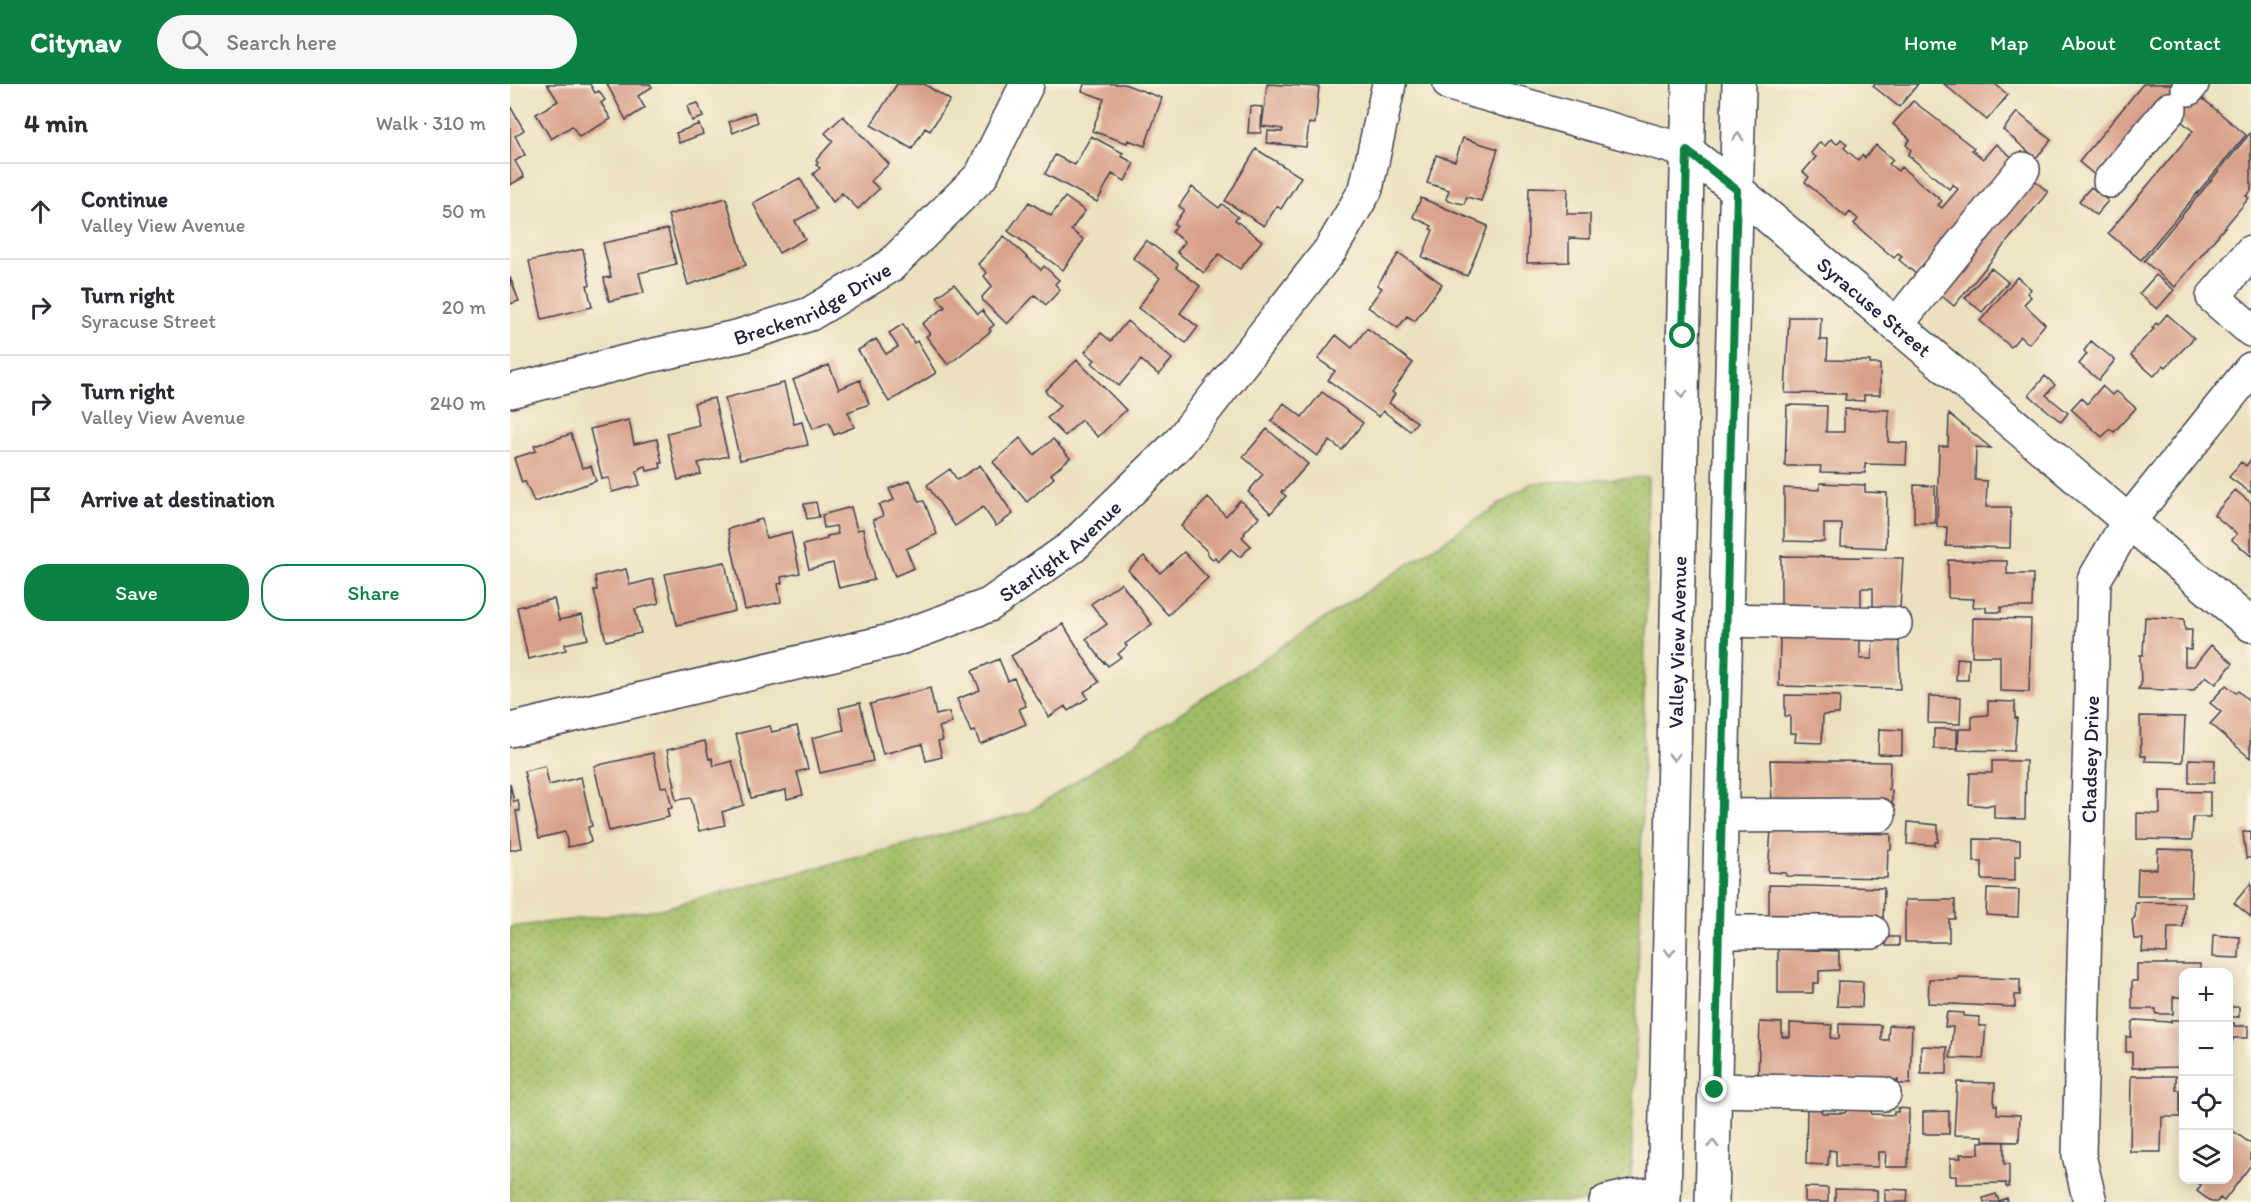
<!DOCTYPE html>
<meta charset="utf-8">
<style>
body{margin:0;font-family:Itim,sans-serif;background:#f7f7f7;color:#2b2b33}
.controls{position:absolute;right:18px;bottom:18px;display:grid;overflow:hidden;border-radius:12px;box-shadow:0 3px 15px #0003}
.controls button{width:54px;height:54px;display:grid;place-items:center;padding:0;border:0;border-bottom:2px solid #e1e1e2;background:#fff;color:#2b2b33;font:30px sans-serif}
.stop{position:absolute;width:18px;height:18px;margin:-14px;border:4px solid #0b8043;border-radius:50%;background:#fff}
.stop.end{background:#0b8043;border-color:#fff;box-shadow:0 2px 6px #0008}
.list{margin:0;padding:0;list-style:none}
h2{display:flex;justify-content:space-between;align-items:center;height:78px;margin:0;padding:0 24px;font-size:26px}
h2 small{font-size:20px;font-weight:400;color:#7c7c81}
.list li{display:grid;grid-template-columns:39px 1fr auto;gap:18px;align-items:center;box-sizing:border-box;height:96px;padding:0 24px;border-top:2px solid #e1e1e2}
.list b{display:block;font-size:22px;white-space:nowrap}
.list p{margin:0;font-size:20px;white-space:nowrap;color:#7c7c81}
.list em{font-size:20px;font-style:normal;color:#7c7c81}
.actions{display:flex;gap:12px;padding:18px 24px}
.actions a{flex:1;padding:14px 0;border:2px solid #0b8043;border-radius:24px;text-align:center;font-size:21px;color:#0b8043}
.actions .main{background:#0b8043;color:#fff}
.icon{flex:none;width:33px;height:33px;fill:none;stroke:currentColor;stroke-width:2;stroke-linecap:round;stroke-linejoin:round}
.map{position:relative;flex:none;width:1741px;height:1118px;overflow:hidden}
header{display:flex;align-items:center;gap:36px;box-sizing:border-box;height:84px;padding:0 30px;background:#0b8043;color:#fff}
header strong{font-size:28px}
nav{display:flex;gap:33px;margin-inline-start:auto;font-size:21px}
.search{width:420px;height:54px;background:#f7f7f7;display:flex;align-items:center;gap:15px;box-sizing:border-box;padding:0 21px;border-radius:33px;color:#7c7c81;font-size:22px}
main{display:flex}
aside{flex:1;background:#fff}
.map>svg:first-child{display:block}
.grass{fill:url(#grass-dots);stroke:#627050;stroke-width:1.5}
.building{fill:#d8a089}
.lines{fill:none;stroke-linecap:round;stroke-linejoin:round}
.minor-casing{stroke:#403f4f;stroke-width:36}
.major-casing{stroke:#403f4f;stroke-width:36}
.minor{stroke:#fff;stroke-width:33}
.major{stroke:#fff;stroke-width:33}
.oneway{stroke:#9c9ca7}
.route{stroke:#0b8043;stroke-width:8}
.labels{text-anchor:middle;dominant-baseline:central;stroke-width:4.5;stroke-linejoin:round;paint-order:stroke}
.street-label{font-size:21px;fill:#22223b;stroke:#fcf5e5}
</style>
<header>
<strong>Citynav</strong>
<div class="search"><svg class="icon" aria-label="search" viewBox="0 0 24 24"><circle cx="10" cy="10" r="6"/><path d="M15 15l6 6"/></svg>Search here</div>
<nav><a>Home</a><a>Map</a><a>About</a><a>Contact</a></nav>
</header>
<main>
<aside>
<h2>4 min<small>Walk · 310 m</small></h2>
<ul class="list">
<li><svg class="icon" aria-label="ahead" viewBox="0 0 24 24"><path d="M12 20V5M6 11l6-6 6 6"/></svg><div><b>Continue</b><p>Valley View Avenue</p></div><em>50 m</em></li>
<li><svg class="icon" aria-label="right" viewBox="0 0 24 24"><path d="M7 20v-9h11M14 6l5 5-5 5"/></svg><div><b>Turn right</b><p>Syracuse Street</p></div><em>20 m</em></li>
<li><svg class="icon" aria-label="right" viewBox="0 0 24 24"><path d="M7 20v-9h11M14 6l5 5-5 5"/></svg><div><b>Turn right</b><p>Valley View Avenue</p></div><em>240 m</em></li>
<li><svg class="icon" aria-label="arrive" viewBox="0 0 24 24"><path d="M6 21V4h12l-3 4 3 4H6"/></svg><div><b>Arrive at destination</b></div></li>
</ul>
<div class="actions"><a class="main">Save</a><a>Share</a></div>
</aside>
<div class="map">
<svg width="1741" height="1118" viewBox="0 0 1741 1118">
<defs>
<pattern id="grass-dots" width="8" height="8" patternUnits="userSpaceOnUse" patternTransform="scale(1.5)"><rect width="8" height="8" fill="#a2be65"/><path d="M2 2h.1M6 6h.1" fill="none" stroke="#849a54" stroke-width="1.8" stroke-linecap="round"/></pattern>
</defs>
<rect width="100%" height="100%" fill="#fcf5e5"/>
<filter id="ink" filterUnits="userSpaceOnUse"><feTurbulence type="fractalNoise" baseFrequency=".0167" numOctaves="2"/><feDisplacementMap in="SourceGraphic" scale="12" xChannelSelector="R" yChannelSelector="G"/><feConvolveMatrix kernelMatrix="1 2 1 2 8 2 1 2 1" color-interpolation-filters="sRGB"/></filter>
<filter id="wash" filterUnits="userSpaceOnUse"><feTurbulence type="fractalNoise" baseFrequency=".008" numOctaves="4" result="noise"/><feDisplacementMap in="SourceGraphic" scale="24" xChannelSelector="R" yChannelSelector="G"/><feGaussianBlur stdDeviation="1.35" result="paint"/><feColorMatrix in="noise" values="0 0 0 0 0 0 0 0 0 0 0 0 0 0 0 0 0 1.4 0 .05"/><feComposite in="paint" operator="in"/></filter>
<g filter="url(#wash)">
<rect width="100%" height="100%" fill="#ebe1be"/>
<!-- grass -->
<path class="grass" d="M1138,393L1130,829L1120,1118H0V843L151,825L519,728L1022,399Z"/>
<g id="blocks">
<!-- building -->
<path class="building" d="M37,0H80L85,9L89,7L95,16L91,19L101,35L69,53L62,42L41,55L26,30L48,17Z
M97,0H140L142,3L128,12L135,24L116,36Z
M387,0H414L440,16L420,47L415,44L402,65L361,41Z
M574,0H614L652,14L635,62L618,56L617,59L582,47L594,15L572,7Z
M757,0L809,3L805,40L799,39L796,63L757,59L758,47L772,48L773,45L752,42Z
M1365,0H1408L1389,23L1363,2Z
M1434,0H1485L1498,11L1477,36Z
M1633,0H1672L1686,9L1736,51L1631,176L1598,149L1683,47L1666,33L1586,92L1569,78Z
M1403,17L1464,64L1462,66L1473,75L1486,60L1503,74L1406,190L1389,176L1392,172L1388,169L1384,174L1344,140L1348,135L1340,128L1336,133L1295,98L1299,93L1293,88L1306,73L1301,69L1310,58L1315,62L1321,55L1327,60L1331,55L1337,60L1334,64L1348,76L1352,71L1355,74L1366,61L1383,76L1379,80L1388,87L1391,83L1432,117L1428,121L1432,124L1448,105L1443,100L1439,105L1398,71L1401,66L1396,61L1400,55L1383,40Z
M188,19L193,33L182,37L177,22Z
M0,22L14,46L5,52L15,71L5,77L14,93L0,101Z
M740,22L752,23L751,49H738Z
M244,28L248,38L223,49L219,38Z
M1507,28L1541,56L1526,74L1493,46Z
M333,32L379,80L361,97L369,105L348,125L332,109L323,118L303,90L310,84L306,81L308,79L306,76L323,57L315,49Z
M189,40L193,50L169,59L166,49Z
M1741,48V107L1736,112L1739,114L1665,203L1634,177Z
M581,52L613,69L611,72L624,79L615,97L602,90L587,118L535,90L545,71L565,81Z
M953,54L988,65L971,117L957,113L954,120L938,117L936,115L939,106L917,99L926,71L945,77Z
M746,65L791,93L771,125L767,122L754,142L715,117Z
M290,94L307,125L285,137L295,155L269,169L243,119Z
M1523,95L1538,108L1444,222L1428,209Z
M682,103L709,124L712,120L728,133L725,136L752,157L730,185L709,170L694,189L667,168L675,158L662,148L667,142L664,140L674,126L669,122Z
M1019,103L1058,104L1057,130H1080V155L1059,154V178L1017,179Z
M1581,103L1598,117L1586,131L1569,117Z
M555,113L575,127L561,146L574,156L553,186L498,147L519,118L541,132Z
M216,114L236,181L178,201L158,131Z
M911,114L978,142L957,192L912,173L923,146L920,145L922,142L903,133Z
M158,145L166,180L129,189L134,209L99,217L94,194L101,193L93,159Z
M494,152L531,186L534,182L549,196L545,200L550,206L536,221L525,211L497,240L473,217L472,213L482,202L474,192L477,189L468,180Z
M636,156L668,180L666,184L690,202L670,229L688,243L676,259L628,224L650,194L623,174Z
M73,165L80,201H77L82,223L32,235L19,177Z
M889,169L932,200L905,237L897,232L888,244L858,223L872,204L867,201Z
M1481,184L1498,198L1472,228L1455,214Z
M1646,191L1664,206L1647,225L1629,210Z
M0,193L9,217L0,220Z
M1507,193L1521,205L1517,209L1521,213L1514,220L1535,240L1519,260L1510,252L1501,263L1470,237Z
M444,200L468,230L472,226L484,241L479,245L481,247L438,281L416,252L420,250L412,240L435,223L427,213Z
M1657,230L1684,254L1656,283L1654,281L1644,292L1621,272L1626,263L1644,245L1642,244L1646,239L1648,241Z
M1279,233H1311L1310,256H1318L1317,276L1360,277V280H1370V311H1354V317L1335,316L1336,310L1275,309Z
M617,237L662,275L649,291L631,276L609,302L582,279L585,276L575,268L591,249L601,257Z
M393,240L404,259L407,257L426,289L379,318L348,266L366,255L376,270L388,263L379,249Z
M857,244L903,279L882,308L885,310L879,319L907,338L900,347L873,327L869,333L818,296L825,287L808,275L826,251L842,264Z
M1581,257L1605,276L1589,296L1569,280L1577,270L1574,267Z
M567,276L616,326L588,353L571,336L555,352L537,334L550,322L535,307Z
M319,281L329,305L350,296L359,320L338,328L344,343L324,351L319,338L303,345L283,296Z
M1535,292L1545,301L1536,311L1558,329L1551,338L1519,311Z
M274,299L284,340L292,338L298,361L230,376L215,314Z
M1592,302L1602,311L1606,307L1626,324L1604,348L1600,345L1592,353L1561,325L1571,314L1577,320Z
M812,308L853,339L832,366L820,357L807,372L761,337L774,319L792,333Z
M204,314L218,372L188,379L191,390L168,396L157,349L189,341L184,319Z
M1277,321L1317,322L1316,348H1334V325L1379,326L1378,358L1397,359L1396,381L1355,380V389L1310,388L1311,382H1275Z
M1439,330L1481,364L1466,363L1465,396L1477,397L1476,423H1501L1500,464L1436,462L1437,443H1427L1429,362H1438Z
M119,336L124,360L147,355L152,379H150L151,384L137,387L136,382L130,384L131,386L126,387L130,401L102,408L99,394L92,395L80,345Z
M757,345L798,380L774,407L772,406L771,408L776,412L761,429L738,408L753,390L733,373Z
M61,350L72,384L81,382L86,397L24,418L15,397L12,399L4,374L26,367L24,362Z
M510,354L524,371L543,355L560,374L541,390L544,394L517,418L483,378Z
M1741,375V409L1719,393L1731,378L1736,382Z
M470,381L503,430L486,442L473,423L445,442L417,401L440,385L447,396Z
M400,396L409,418L414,417L427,450L396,465L404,484L385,492L363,436L373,432L369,421L384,416L379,405Z
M1310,399L1355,401V408L1377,409L1376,464L1331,462L1332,440H1314V458L1274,457V404L1310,406Z
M1404,401L1425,402V439H1404Z
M1725,406L1741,419V472L1722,456L1727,450L1704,431Z
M698,414L716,432L730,416L749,433L734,449L735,450L732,453L741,462L730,473L721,465L708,478L705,474L703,476L697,469L698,468L671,442Z
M306,418L309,433L297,435L294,420Z
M341,423L347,446L353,445L364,496L329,504L323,479L299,485L293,461L317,455V452L328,450L326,442L314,444L312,431Z
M252,435L256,454L281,448L290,489L271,493L272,499L268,500L271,518L235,526L218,445Z
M674,468L698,494L658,531L618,486L634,472L650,489Z
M1271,472L1393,474L1390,525L1363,524V504H1351V523L1271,524Z
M1438,476L1497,477V490H1523L1522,523H1491V528H1476V523H1463L1464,515L1438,514Z
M215,478L225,527L167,541L155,490Z
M116,485L120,501L143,495L149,519L125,525L131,549L96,557L84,506H87L85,492Z
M611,499L642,540L615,560L617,562L608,570L611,573L598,582L595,578L594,579L576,555L597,540L581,520Z
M44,515L49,536L72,531L78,555L55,560L56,566L18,575L7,523Z
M1635,533L1674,535L1675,546H1682L1681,566L1675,565V582H1684L1701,561L1723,579L1706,600L1696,592L1683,607L1628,605L1631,601L1630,571H1633Z
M1463,534L1521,535L1519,608L1490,607V572H1462Z
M553,540L589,598L574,608L578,614L558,627L555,622L539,633L501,572Z
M1270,550L1350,552V575H1362L1363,553L1389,554L1390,605L1269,602Z
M1447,574L1459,575L1458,596H1446Z
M489,575L498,597L504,594L516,622L509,625L516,640L470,660L465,647L461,648L447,615L470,606L462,587Z
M1716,601L1726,609L1728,607L1741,618L1740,674L1700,640L1711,628L1700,619Z
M420,604L426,631L439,628L442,639L429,643L433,656L428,657L432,673L416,677L412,660L373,670L360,620Z
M1275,611L1330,612L1329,630L1313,631L1312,659L1285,658L1286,649H1280V632H1275Z
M1419,612L1451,613L1450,640L1418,639Z
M1478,617L1505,618V634H1507L1504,667L1448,666L1449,645H1462V632L1478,631Z
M350,619L363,677L310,689L302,654L334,646L329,624Z
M1630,632L1675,633L1673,678L1635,677L1636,672H1631Z
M260,642L262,648L287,642L298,685L287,688L293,711L277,715L276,706L241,714L226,650Z
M1369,645L1392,646V671L1368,670Z
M1424,645H1447V665H1424Z
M195,657L199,675L202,674L204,682L222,677L234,721L212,728L215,741L189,747L181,714L166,716L163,702H165L157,666Z
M143,669L151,703L157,702L162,724L157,725L159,733L99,747L84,682Z
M1679,675L1705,676L1704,699H1679Z
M1260,676L1380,678L1379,706H1382V720L1262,718Z
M1482,677H1516L1515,735L1484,734V720L1476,722L1459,720L1460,689H1482Z
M35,682L39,701L71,693L82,742L78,743L81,758L58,763L55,748L29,754L14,687Z
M0,699L4,718L8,717L10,727H6L12,764L0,766Z
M1650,707L1700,708V733H1683L1682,756L1627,755V729L1650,730Z
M1398,738L1428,741V758H1425V761L1397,760Z
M1261,746L1381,750V766H1378L1377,794L1276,792V789L1258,788Z
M1741,747V774H1736L1733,748Z
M1464,755L1510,756V772H1505V797L1472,796V778H1464Z
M1648,765L1683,766L1681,812H1627L1628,785H1647Z
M1741,799V833L1724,819Z
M1259,801L1374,804L1373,836L1259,833Z
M1477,805L1509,806L1508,833L1476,831Z
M1395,816H1445V835H1439V858H1395Z
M1625,818L1674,819L1673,843H1658L1657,869L1632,868L1633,855H1624L1622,836L1625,833Z
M1703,851L1730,853L1729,874L1702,873Z
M1376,853H1389V862H1376Z
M1268,865L1329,867V886L1309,887V899H1303V909H1268Z
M1627,880H1690V888H1674V913H1663V930H1646V925H1622V897H1627Z
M1448,893L1510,895V911H1505V923L1418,919L1419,895H1448Z
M1328,897L1353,898L1352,923L1327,922Z
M1718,923H1729V933H1718Z
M1437,928L1454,929V932L1469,933V942H1476L1473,975L1440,974L1443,943H1435Z
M1625,936L1661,938V936H1674V983L1622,984V968H1616V953H1621L1622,939Z
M1250,938L1272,939V953H1280V939L1322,941L1321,954L1329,955V940L1371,941V956H1378L1379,941L1402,942L1400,1000H1388V996L1359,995L1248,996Z
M1718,939H1724V942H1738V954H1723L1722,960H1718Z
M1411,962L1437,963V990H1411Z
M1621,992H1666V1006H1670V1033H1652L1651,1068H1620Z
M1447,998L1485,999L1484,1021H1487V1030L1510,1031L1509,1058L1473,1057V1052L1444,1051Z
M1297,1022H1309L1312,1029H1335L1338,1024H1359L1362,1030L1384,1031V1028H1388V1024L1399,1025L1398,1083H1375L1376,1068H1368V1083L1326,1082V1067L1319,1066L1318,1081L1296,1080Z
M1439,1027V1050H1413V1028Z
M1719,1044L1741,1060V1081L1714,1117L1710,1114L1707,1118H1701L1687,1107L1691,1101L1684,1096H1718Z
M1469,1058H1494V1080H1499V1103H1496V1099L1446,1100V1092H1440V1074H1451L1450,1070H1469Z
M1295,1103L1318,1104V1118H1295Z
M1325,1105L1367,1106V1118H1325Z
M1375,1105L1398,1106L1397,1118H1375Z
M1486,1110L1489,1117L1497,1114L1498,1118H1474L1473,1114Z"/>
</g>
</g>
<g filter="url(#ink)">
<use href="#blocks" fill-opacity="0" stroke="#403f4f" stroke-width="1.5"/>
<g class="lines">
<!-- minor casing -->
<g class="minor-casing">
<g id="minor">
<path id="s1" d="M940,0L1177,67L1227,106L1741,541"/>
<path d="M1678,5L1682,0"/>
<path d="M1600,97L1660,25"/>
<path d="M1741,168L1703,213L1741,246"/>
<path d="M1386,241L1513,85"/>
<path id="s2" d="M0,307L135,273L230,252L300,230L380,182L471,92L517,0"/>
<path d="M1216,536L1385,540"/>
<path id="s3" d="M0,646L384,556L479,521L562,463L669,359L821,165L856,105L879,0"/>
<path d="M1211,732L1369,731"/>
<path d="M1208,848H1362"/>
<path d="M1205,1006L1374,1010"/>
<path d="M1096,1118L1121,1112L1154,1109"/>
<path id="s4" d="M1580,1118L1569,1071L1584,496L1618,438L1741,285"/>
</g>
</g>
<!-- major casing -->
<g class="major-casing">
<g id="major">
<path id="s5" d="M1154,1118L1179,0"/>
<path d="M1202,1118L1229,0"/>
</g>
</g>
<!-- minor -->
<use href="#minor" class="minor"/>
<!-- major -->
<use href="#major" class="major"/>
</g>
<!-- one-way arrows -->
<defs><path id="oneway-chevron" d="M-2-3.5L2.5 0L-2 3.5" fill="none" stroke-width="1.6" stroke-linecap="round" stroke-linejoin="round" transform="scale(1.5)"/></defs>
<g class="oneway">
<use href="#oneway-chevron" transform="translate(1228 53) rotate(-89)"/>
<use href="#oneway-chevron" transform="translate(1172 310) rotate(91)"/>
<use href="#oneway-chevron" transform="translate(1164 673) rotate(91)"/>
<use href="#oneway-chevron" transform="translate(1160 868) rotate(91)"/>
<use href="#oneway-chevron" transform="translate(1203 1060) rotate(-89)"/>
</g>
</g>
<g class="lines" filter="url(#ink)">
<!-- route -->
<path class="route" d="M1173,252L1177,67L1227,106L1205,1006"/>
</g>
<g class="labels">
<!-- street labels -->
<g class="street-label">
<text stroke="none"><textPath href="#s2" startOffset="316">Breckenridge Drive</textPath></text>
<text stroke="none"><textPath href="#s1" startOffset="490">Syracuse Street</textPath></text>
<text stroke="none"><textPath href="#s3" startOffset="585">Starlight Avenue</textPath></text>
<text stroke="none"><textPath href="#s5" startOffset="560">Valley View Avenue</textPath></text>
<text stroke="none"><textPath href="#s4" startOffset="444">Chadsey Drive</textPath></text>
</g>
</g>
</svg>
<div class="controls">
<button>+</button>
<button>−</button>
<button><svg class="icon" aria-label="locate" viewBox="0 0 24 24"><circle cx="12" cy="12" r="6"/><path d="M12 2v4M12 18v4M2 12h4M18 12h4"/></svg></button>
<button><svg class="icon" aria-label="layers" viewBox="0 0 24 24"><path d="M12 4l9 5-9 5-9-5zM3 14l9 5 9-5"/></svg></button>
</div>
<div class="stop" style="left:1173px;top:252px"></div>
<div class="stop end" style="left:1205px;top:1006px"></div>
</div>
</main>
